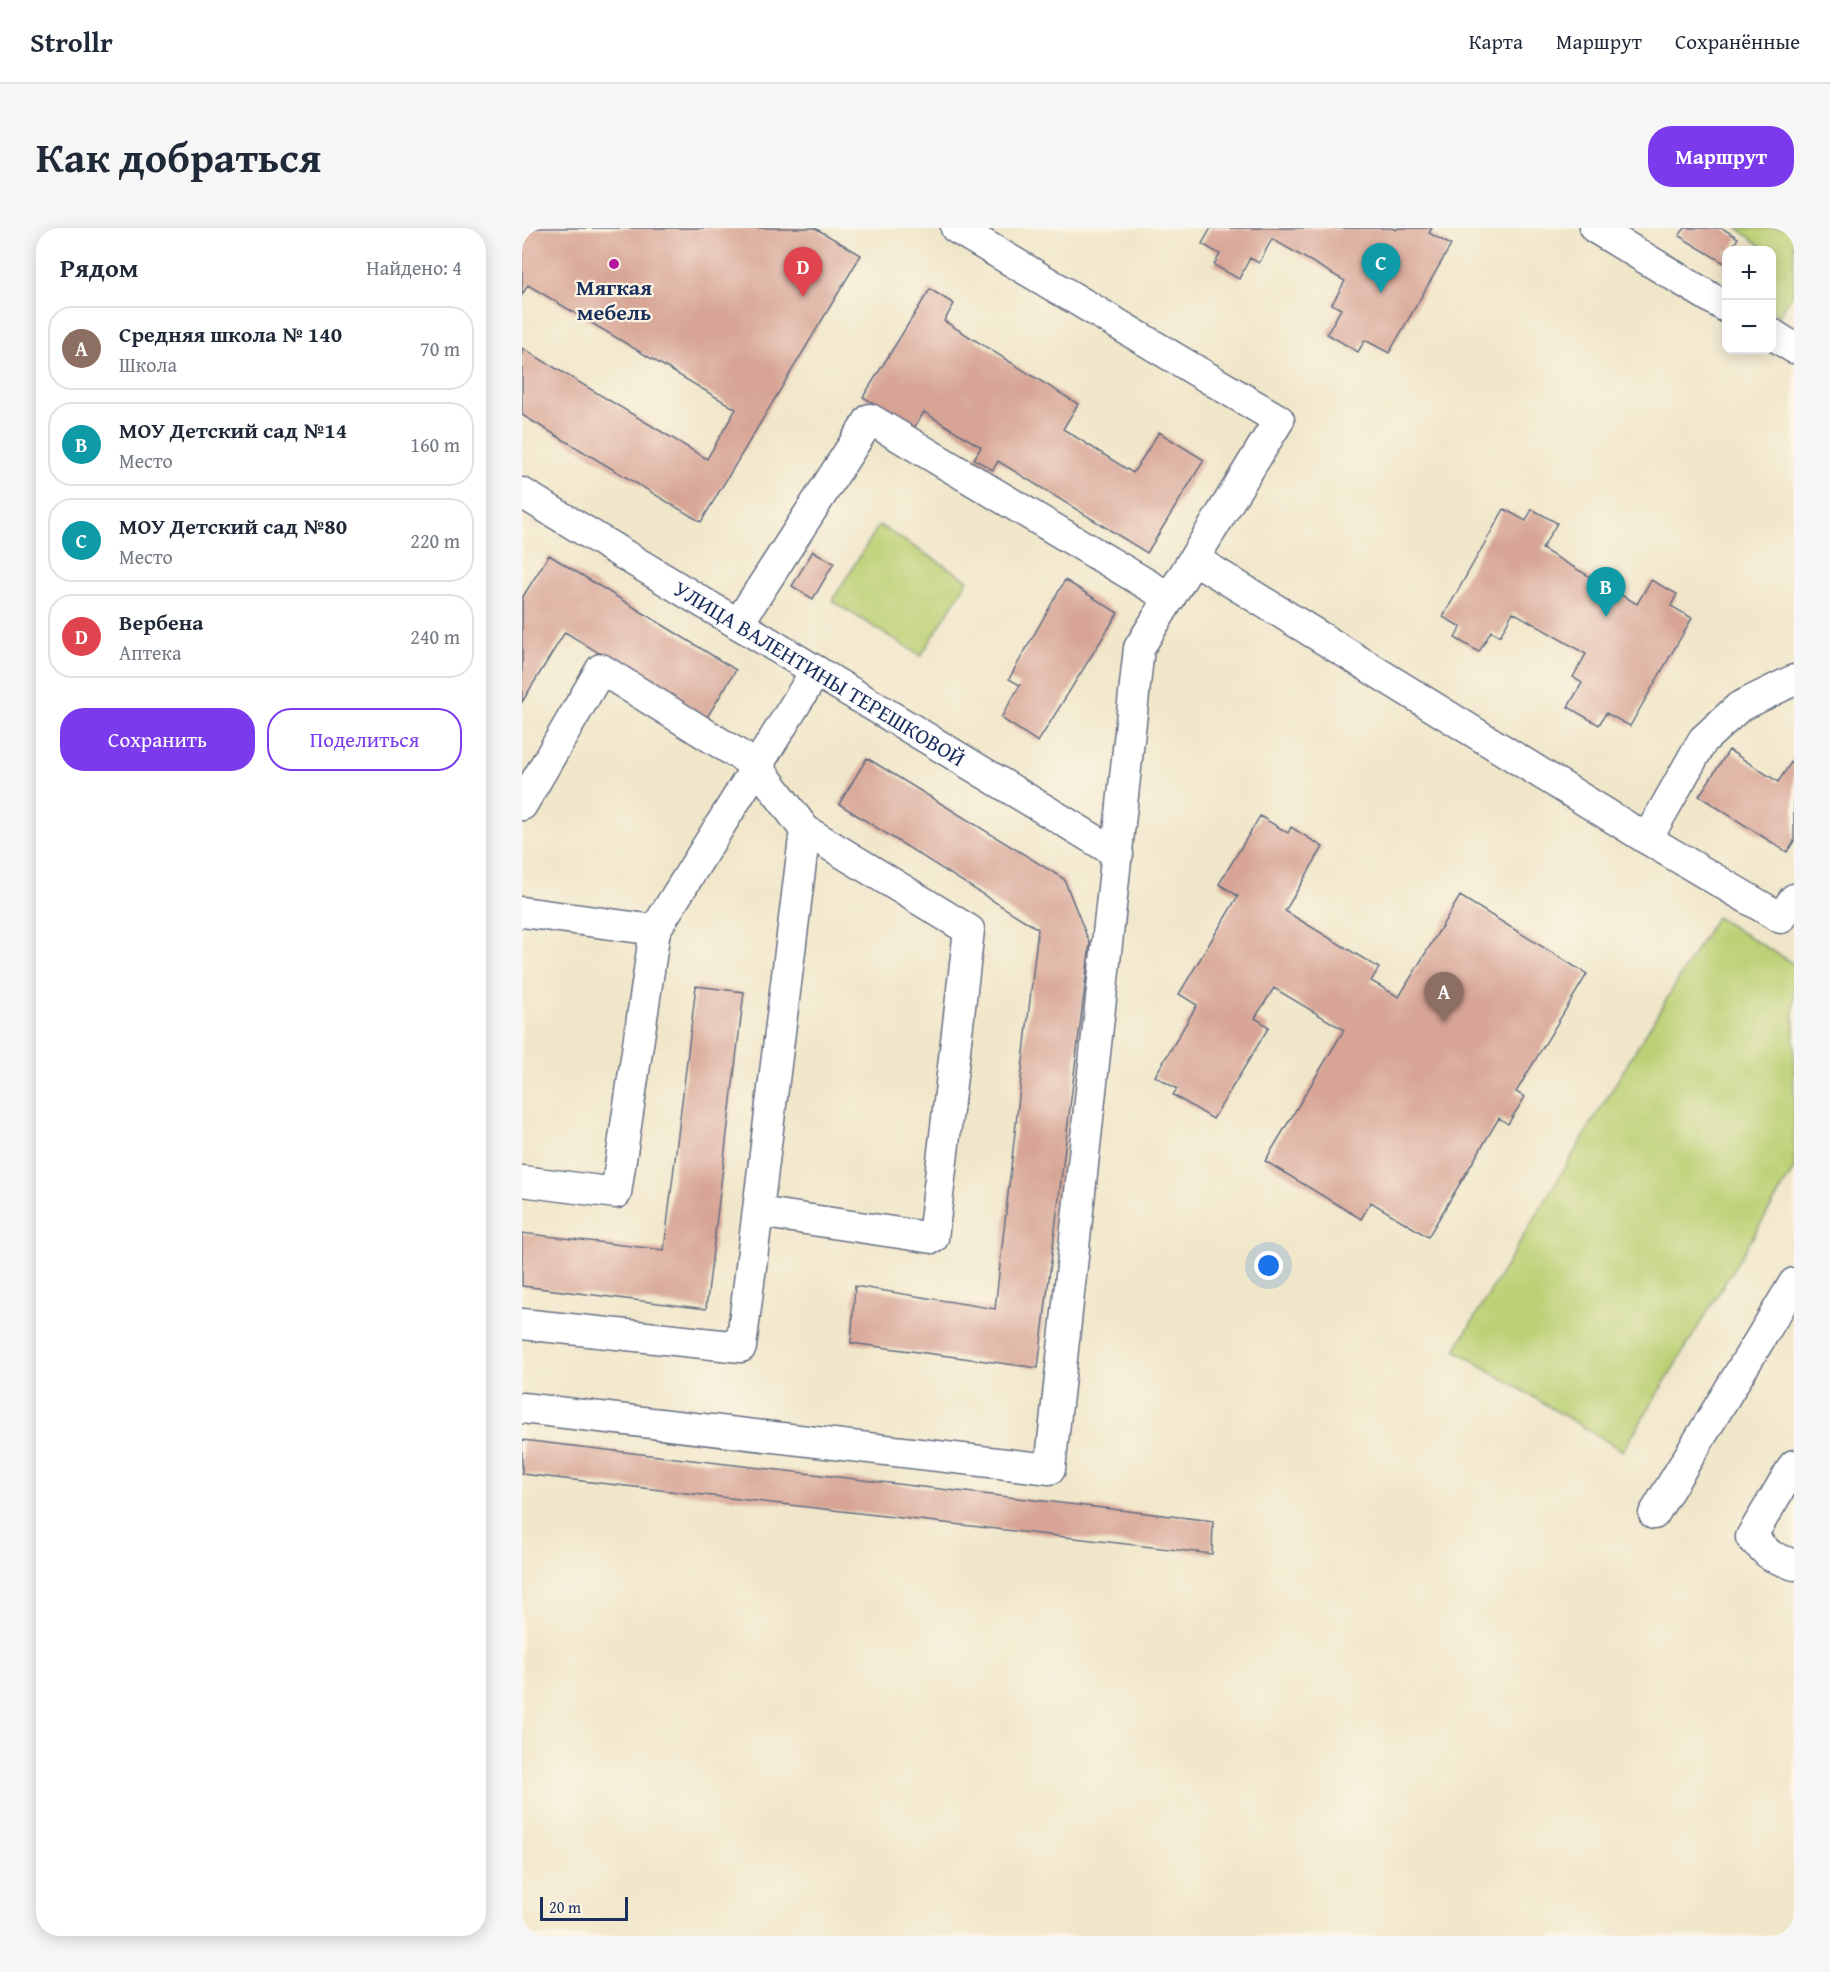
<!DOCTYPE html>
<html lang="ru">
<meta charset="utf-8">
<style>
body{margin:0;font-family:"Gentium Book Plus",serif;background:#f6f6f7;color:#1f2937}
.controls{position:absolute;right:18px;top:18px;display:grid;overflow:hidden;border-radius:12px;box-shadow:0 3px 15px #0003}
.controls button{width:54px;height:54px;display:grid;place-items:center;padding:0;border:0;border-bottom:2px solid #e0e1e3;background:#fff;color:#1f2937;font:30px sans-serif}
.scale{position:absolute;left:18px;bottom:15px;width:88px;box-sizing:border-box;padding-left:6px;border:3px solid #1b2f5e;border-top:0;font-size:16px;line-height:21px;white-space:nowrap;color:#1b2f5e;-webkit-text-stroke:4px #fcf5e5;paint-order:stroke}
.you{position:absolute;left:747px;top:1038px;width:21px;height:21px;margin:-15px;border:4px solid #fff;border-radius:50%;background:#1a73e8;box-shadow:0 0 0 9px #1a73e833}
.badge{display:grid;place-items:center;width:39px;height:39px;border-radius:50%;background:#7c3aed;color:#fff;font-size:20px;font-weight:700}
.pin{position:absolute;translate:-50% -50px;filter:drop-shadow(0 2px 3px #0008)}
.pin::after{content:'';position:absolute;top:32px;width:21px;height:18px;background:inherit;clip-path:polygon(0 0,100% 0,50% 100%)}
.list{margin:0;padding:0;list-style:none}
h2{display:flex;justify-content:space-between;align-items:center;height:78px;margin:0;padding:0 24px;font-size:26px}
h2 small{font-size:20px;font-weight:400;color:#747a83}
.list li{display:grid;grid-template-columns:39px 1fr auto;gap:18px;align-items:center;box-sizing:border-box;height:84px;margin:0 12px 12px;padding:0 12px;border:2px solid #e0e1e3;border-radius:24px}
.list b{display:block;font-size:22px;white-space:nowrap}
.list p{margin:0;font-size:20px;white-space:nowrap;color:#747a83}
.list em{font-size:20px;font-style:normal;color:#747a83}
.actions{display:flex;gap:12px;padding:18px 24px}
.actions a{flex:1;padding:14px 0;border:2px solid #7c3aed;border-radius:24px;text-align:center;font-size:21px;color:#7c3aed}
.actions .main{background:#7c3aed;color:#fff}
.map{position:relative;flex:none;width:1272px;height:1708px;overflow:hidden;border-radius:24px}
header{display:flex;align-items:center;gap:36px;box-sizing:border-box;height:84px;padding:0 30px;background:#fff;border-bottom:2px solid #e0e1e3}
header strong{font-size:28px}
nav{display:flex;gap:33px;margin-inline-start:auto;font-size:21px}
.intro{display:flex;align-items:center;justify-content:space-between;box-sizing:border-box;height:144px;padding:0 36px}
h1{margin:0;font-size:42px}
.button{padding:15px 27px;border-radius:24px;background:#7c3aed;color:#fff;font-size:21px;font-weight:700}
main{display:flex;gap:36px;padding:0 36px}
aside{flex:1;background:#fff;border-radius:24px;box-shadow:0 3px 15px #0003}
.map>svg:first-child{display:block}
.green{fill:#bcd074;stroke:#6c8069;stroke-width:1.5}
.building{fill:#d7a495}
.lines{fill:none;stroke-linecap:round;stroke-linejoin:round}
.minor-casing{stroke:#666f83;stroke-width:33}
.minor{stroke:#fff;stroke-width:30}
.poi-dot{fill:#b5179e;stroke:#fcf5e5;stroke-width:2}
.labels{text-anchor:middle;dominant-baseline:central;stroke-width:4.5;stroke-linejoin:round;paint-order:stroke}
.poi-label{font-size:22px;font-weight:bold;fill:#1b2f5e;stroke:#fcf5e5}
.street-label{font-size:22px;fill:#1b2f5e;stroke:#fcf5e5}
</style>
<header>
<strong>Strollr</strong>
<nav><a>Карта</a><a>Маршрут</a><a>Сохранённые</a></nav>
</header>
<div class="intro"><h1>Как добраться</h1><a class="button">Маршрут</a></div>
<main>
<aside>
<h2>Рядом<small>Найдено: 4</small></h2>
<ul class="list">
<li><span class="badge" style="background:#8d6e63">A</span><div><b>Средняя школа № 140</b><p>Школа</p></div><em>70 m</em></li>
<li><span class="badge" style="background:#0f9aa8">B</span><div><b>МОУ Детский сад №14</b><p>Место</p></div><em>160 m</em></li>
<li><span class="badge" style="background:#0f9aa8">C</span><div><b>МОУ Детский сад №80</b><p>Место</p></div><em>220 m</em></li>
<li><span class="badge" style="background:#e0444e">D</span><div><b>Вербена</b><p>Аптека</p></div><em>240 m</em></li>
</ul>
<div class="actions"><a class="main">Сохранить</a><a>Поделиться</a></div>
</aside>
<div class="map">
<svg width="1272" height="1708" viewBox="0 0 1272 1708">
<rect width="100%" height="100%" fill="#fcf5e5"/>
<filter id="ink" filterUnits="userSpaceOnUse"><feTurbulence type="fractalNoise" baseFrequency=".0167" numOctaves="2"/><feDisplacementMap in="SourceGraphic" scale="12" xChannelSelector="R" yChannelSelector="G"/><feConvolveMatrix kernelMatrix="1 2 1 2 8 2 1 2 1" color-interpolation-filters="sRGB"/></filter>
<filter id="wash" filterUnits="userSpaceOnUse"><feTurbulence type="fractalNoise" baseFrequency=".008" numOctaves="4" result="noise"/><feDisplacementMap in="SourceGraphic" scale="24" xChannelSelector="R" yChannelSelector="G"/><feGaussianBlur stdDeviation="1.35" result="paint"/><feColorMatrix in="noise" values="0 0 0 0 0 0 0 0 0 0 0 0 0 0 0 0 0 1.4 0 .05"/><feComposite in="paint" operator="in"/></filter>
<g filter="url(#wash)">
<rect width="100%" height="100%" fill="#f0e6c9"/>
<!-- green -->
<path class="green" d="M1215,0H1272V64L1257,88L1250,83V22H1235L1238,17Z
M357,297L446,352L399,428L310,373Z
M1194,689L1272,736V941L1101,1223L933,1122Z"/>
<g id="blocks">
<!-- building -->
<path class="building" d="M5,0H293L339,27L179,294L0,187V120L185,231L214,181L6,57L0,67V8Z
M689,0H870L874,2L876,0H910L907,5L929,17L867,125L843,112L836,124L805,106L819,81L810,76L823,53L750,11L737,35L728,30L717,51L692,37L698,26L680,16Z
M1163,0H1200L1216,10L1209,22H1204V30L1202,35L1157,8Z
M408,61L432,76L422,93L556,176L541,201L611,245L637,204L682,232L625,325L476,233L471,242L452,231L459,219L402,184L392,200L341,169Z
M982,281L1004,293L1010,281L1035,295L1020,321L1115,376L1129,352L1155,366L1149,378L1170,390L1108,498L1084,485L1077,497L1046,479L1060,455L1051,449L1064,426L991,384L978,408L969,403L957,424L933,410L939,399L921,389Z
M291,323L312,335L291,371L270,358Z
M27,327L214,442L184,491L43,404L0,474V370Z
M543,352L596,385L516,514L479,490L498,457L487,451Z
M1207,522L1256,554L1272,530V613L1265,624L1177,568Z
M345,530L542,651L568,716L516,1140L329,1115L333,1058L473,1081L516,701L317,576Z
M738,588L766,605L769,599L801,619L763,683L857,740L849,753L877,769L938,668L1065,746L994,864L1003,869L986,896L977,890L906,1009L849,974L839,991L743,933L822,802L752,760L733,790L747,799L691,891L651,867L655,861L633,848L675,777L657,766L716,668L697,656Z
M174,758L222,764L184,1081L0,1058V1005L142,1022Z
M0,1212L691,1293L690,1326L0,1246Z"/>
</g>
</g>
<g filter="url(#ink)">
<use href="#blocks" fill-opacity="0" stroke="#666f83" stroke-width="1.5"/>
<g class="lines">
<!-- minor casing -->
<g class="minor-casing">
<g id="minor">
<path d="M1073,0L1204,79"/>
<path d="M1250,106L1272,120"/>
<path id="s1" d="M0,265L596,626"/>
<path d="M672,331L1125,611L1259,690L1272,671"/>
<path d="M216,396L348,191L648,370"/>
<path d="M0,577L79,441L235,538L283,602L447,702L411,1010L236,984"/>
<path d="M1125,611L1181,512L1217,479L1272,452"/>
<path d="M0,684L133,702L294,443"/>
<path d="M0,953L94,965L133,702"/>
<path d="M0,1096L219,1119L283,602"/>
<path d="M0,1180L528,1241L617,420L757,192L434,0"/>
<path d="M1272,1237L1229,1309L1249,1328L1272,1337"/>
<path d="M1132,1286L1272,1055"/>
</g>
</g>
<!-- minor -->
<use href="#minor" class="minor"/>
</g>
</g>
<!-- markers -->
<circle class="poi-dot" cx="92" cy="36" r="6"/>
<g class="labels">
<!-- poi labels -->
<g class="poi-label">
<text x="92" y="59">Мягкая<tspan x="92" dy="25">мебель</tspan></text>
</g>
<!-- street labels -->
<g class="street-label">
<text stroke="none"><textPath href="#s1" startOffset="348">УЛИЦА ВАЛЕНТИНЫ ТЕРЕШКОВОЙ</textPath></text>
</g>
</g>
</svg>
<div class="controls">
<button>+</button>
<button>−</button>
</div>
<div class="scale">20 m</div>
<div class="you"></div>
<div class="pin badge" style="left:922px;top:794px;background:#8d6e63">A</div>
<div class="pin badge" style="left:1084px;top:389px;background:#0f9aa8">B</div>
<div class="pin badge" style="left:859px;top:65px;background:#0f9aa8">C</div>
<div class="pin badge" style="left:281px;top:69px;background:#e0444e">D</div>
</div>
</main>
